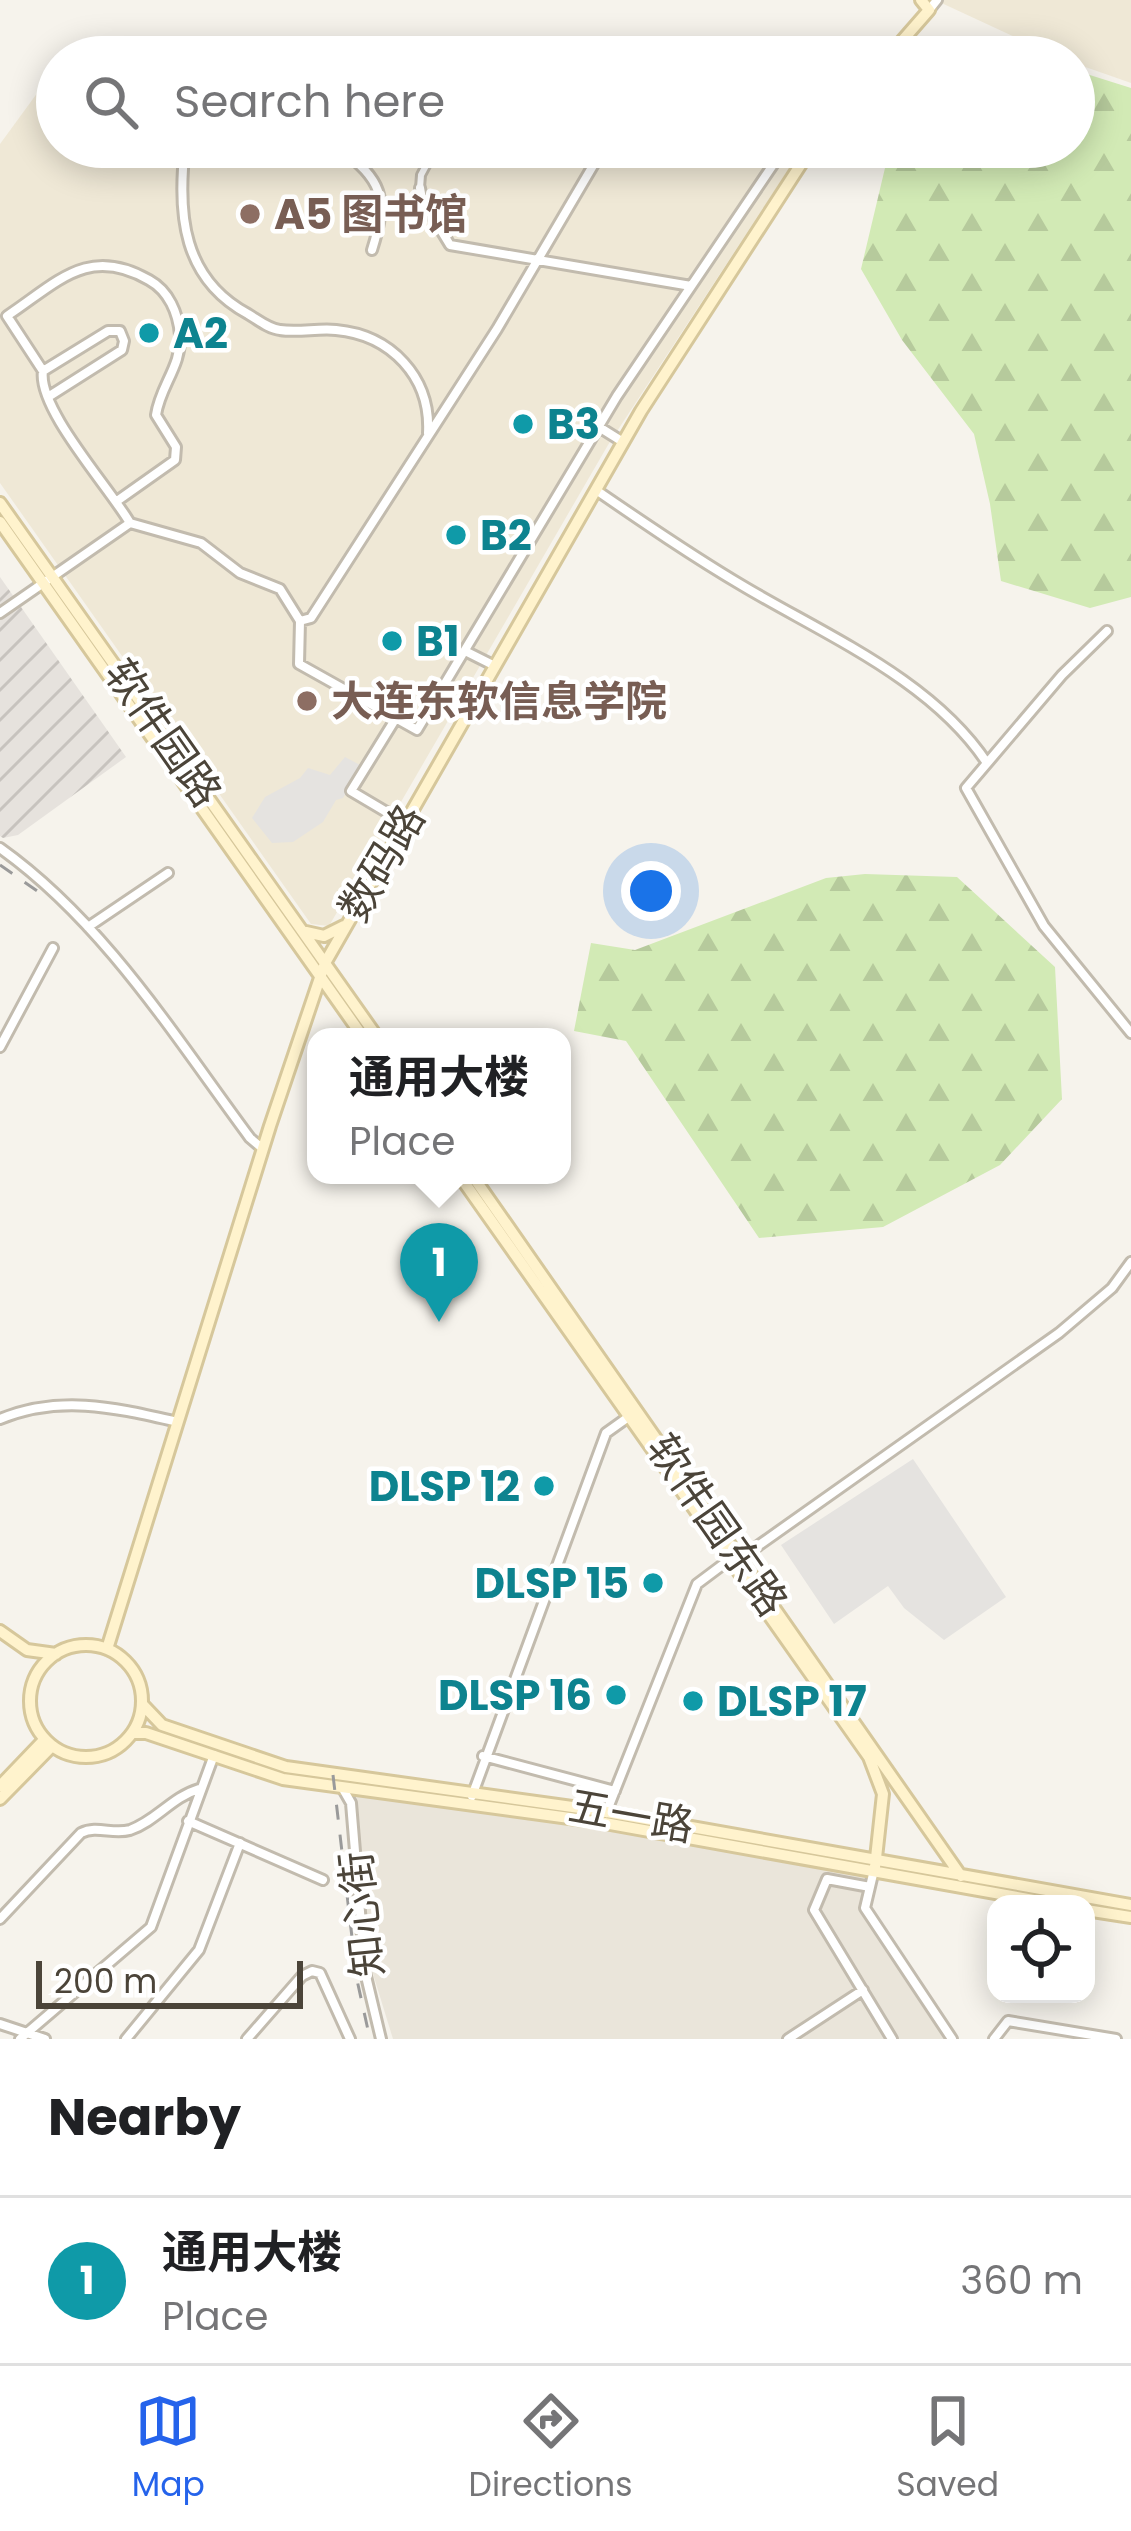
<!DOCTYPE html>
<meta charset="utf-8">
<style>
body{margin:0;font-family:Poppins,"Noto Sans SC",sans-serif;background:#f6f6f6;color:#202124}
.controls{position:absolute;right:36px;bottom:36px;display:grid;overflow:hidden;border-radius:24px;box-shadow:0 6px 30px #0003}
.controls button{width:108px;height:108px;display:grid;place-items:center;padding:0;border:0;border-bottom:3px solid #e0e0e0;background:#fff;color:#202124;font:60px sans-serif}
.scale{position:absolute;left:36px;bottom:30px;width:267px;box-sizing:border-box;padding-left:12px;border:6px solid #4b4439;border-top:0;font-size:33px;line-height:42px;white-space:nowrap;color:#4b4439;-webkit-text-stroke:9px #fff;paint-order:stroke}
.you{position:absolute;left:651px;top:891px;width:42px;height:42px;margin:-30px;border:9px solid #fff;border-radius:50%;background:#1a73e8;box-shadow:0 0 0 18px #1a73e833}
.badge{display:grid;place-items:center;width:78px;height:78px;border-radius:50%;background:#2563eb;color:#fff;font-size:39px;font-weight:700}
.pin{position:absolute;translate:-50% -99px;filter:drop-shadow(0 3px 6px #0008)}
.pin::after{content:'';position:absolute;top:63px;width:42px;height:36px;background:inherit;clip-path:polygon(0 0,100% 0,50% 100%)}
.popup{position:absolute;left:307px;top:1028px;width:264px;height:156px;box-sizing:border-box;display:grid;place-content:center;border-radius:24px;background:#fff;filter:drop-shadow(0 3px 9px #0005);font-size:39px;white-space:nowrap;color:#757577}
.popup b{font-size:45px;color:#202124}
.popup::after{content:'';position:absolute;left:50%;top:100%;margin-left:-24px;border:24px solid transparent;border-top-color:#fff}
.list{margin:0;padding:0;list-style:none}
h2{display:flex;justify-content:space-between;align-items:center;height:156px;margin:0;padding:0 48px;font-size:51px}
h2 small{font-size:39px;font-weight:400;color:#757577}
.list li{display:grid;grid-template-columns:78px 1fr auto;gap:36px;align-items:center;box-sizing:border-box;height:168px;padding:0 48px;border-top:3px solid #e0e0e0}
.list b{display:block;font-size:45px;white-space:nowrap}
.list p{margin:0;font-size:39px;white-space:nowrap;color:#757577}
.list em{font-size:39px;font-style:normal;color:#757577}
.icon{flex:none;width:66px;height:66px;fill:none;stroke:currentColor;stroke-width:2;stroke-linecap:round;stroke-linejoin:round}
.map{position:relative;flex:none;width:1131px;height:2039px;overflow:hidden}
.search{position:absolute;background:#fff;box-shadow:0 6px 30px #0003;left:36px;right:36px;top:36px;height:132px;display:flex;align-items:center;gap:30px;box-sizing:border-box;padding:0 42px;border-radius:66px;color:#757577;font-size:45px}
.sheet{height:324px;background:#fff}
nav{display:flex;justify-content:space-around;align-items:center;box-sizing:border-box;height:168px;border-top:3px solid #e0e0e0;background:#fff;font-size:33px;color:#757577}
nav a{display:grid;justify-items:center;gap:6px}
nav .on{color:#2563eb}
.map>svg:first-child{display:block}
.residential{fill:#eae5da}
.industrial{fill:url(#industrial-furrows)}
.education{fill:#efe8d6}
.forest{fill:url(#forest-firs)}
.parking{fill:#e5e3e0}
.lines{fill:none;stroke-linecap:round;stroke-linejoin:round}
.pedestrian-casing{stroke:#c2bbae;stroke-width:12}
.minor-casing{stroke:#c2bbae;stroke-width:14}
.secondary-casing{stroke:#d6c79b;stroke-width:16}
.pedestrian{stroke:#fff;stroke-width:6}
.minor{stroke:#fff;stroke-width:8}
.secondary{stroke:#fff3cd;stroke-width:10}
.rail{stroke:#9a9a9a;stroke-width:3;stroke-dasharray:15 15;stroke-linecap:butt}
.education-dot{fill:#8d6e63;stroke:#fff;stroke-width:4.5}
.culture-dot{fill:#0f9aa8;stroke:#fff;stroke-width:4.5}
.labels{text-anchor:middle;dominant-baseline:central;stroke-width:9;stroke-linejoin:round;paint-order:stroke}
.education-label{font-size:42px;font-weight:bold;fill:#785e54;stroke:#fff;text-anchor:start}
.culture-label{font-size:42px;font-weight:bold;fill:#0d838f;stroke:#fff;text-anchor:start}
.street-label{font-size:42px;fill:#4b4439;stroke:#fff}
</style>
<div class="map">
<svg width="1131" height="2039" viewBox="0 0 1131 2039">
<defs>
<pattern id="industrial-furrows" width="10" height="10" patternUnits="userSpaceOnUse" patternTransform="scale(3)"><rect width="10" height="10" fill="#e6e2dd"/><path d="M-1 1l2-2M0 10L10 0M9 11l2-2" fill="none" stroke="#c7c3be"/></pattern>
<pattern id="forest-firs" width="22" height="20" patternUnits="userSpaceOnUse" patternTransform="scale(3)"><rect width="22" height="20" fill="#d2eab5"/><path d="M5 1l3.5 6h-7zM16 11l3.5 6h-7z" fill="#b6ca9c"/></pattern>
</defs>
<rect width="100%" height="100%" fill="#f6f3ec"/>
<!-- residential -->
<path class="residential" d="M343,1789L874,1870L865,1908L952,2039H393L362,1938L351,1804Z"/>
<!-- industrial -->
<path class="industrial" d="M0,577L126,757L18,835L3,838L0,836Z"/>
<!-- education -->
<path class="education" d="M935,0H1131V83L1074,63V57H1058Z
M57,66V147H394L409,154L415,147H803L608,445L329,926L311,924L0,483V144Z"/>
<!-- forest -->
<path class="forest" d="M1074,70L1131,88V597L1090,608L1001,581L990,504L974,434L902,340L861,269L890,147H1074Z
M865,874L957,877L1055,967L1062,1099L1000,1165L883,1227L759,1238L626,1041L574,1031L591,943L635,950L826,878Z"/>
<!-- parking -->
<path class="parking" d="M345,757L362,766L343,798L336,800L323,822L293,842L272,843L252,818L265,797L300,778L308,768L330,775Z
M913,1459L1006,1597L944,1640L904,1608L888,1586L834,1624L781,1545Z"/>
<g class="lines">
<!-- pedestrian casing -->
<g class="pedestrian-casing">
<path id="pedestrian" d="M420,188L421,175L436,147"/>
</g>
<!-- minor casing -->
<g class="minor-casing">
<path id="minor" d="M929,10L937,0
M185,147C177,215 183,279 248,314C258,320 269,329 280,330C298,333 318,328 336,330C391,335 431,377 428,433
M339,147C382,181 389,196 372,250
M604,147L497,329L311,618L300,621L299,664L417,730L617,396L785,147
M420,188L422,199L450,245L691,286
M43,371L108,331H120L124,341L122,350L48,397
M599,427L623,442
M596,490C644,523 692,556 743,586C827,636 932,680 987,763
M117,501L175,460L176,447L156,415C160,386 182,366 180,335C178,313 169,291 149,280C88,245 58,282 7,316L43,371C37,408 109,487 130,523
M0,613L130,523L201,543L240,573L280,589L300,621
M1107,631L1062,675L966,788L1044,926L1131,1033
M465,651L495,666
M396,718L351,791L405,823
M0,848C104,922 175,1037 250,1138L263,1149
M88,927L168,873
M0,1047L53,948
M0,1419C61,1394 116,1408 178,1422
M738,1560L1059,1333L1112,1288L1131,1262
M483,1756L615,1791
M343,1789L351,1803L365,1972L381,2039
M472,1796L606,1433L627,1418
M606,1813L697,1584L729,1560
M188,1821L323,1880
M874,1870L865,1908L952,2039
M870,1887L827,1879L814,1910L892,2039
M0,1919L81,1833C97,1825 113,1835 130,1830C156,1821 172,1797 199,1789
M0,2024L45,2039
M20,2039L151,1927L214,1755
M126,2039L199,1950L240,1843
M247,2039L302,1976L312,1971L320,1973L350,2039
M788,2039L863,1990
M994,2039L1008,2021L1116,2039"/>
</g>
<!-- secondary casing -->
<g class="secondary-casing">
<path id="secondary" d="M888,57L929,10L921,0
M0,503L377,1037
M0,522L363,1037
M306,932L324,936L344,926
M459,1175L869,1757L883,1794L875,1867
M472,1175L961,1876
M0,1631L27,1650L56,1654
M30 1701a56 56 0 1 1 112 0a56 56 0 1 1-112 0Z
M107,1649L270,1126L325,963L641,411L812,147
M142,1704L162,1725L286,1767L601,1811L1131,1905
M132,1733H146L283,1779L599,1822L1056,1904
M0,1786L45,1739
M0,1799L52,1746
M1086,1910L1131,1917"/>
</g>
<!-- pedestrian -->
<use href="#pedestrian" class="pedestrian"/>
<!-- minor -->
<use href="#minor" class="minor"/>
<!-- secondary -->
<use href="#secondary" class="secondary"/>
<!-- rail -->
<path class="rail" d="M0,865L43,895
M333,1775L357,1980L370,2039"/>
</g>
<!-- markers -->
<g class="education-dot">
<circle cx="250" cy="214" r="12"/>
<circle cx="307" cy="701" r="12"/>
</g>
<g class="culture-dot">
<circle cx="149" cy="333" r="12"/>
<circle cx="523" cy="424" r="12"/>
<circle cx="456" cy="535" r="12"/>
<circle cx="392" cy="641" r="12"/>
<circle cx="544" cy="1486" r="12"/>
<circle cx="653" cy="1583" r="12"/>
<circle cx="616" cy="1695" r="12"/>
<circle cx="693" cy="1701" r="12"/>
</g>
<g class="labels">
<!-- education labels -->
<g class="education-label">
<text x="274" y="214">A5 图书馆</text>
<text x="331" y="701">大连东软信息学院</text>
</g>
<!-- culture labels -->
<g class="culture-label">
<text x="173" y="333">A2</text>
<text x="547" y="424">B3</text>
<text x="480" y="535">B2</text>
<text x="416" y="641">B1</text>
<text x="520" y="1486" text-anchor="end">DLSP 12</text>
<text x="629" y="1583" text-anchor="end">DLSP 15</text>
<text x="592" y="1695" text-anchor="end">DLSP 16</text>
<text x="717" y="1701">DLSP 17</text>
</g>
<!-- street labels -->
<g class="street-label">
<text transform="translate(163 733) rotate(55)">软件园路</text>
<text transform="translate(382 863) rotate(-60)">数码路</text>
<text transform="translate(717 1525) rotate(55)">软件园东路</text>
<text transform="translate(631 1816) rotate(10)">五一路</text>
<text transform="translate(362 1914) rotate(-96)">知心街</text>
</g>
</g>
</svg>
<div class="controls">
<button><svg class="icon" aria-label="locate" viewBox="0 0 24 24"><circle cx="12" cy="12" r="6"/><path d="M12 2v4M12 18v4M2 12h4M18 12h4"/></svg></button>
</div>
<div class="scale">200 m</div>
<div class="you"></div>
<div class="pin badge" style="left:439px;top:1322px;background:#0f9aa8">1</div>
<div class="popup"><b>通用大楼</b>Place</div>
<div class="search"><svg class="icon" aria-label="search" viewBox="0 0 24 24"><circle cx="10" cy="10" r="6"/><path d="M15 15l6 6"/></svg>Search here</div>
</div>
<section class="sheet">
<h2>Nearby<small></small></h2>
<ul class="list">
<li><span class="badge" style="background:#0f9aa8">1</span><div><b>通用大楼</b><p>Place</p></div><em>360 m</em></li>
</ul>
</section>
<nav>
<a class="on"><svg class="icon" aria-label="map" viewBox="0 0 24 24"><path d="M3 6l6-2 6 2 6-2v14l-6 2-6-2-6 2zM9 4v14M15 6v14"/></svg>Map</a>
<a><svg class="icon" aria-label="directions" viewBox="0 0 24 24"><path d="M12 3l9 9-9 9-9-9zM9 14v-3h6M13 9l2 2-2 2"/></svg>Directions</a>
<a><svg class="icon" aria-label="saved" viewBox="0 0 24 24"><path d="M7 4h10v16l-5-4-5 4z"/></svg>Saved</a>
</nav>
